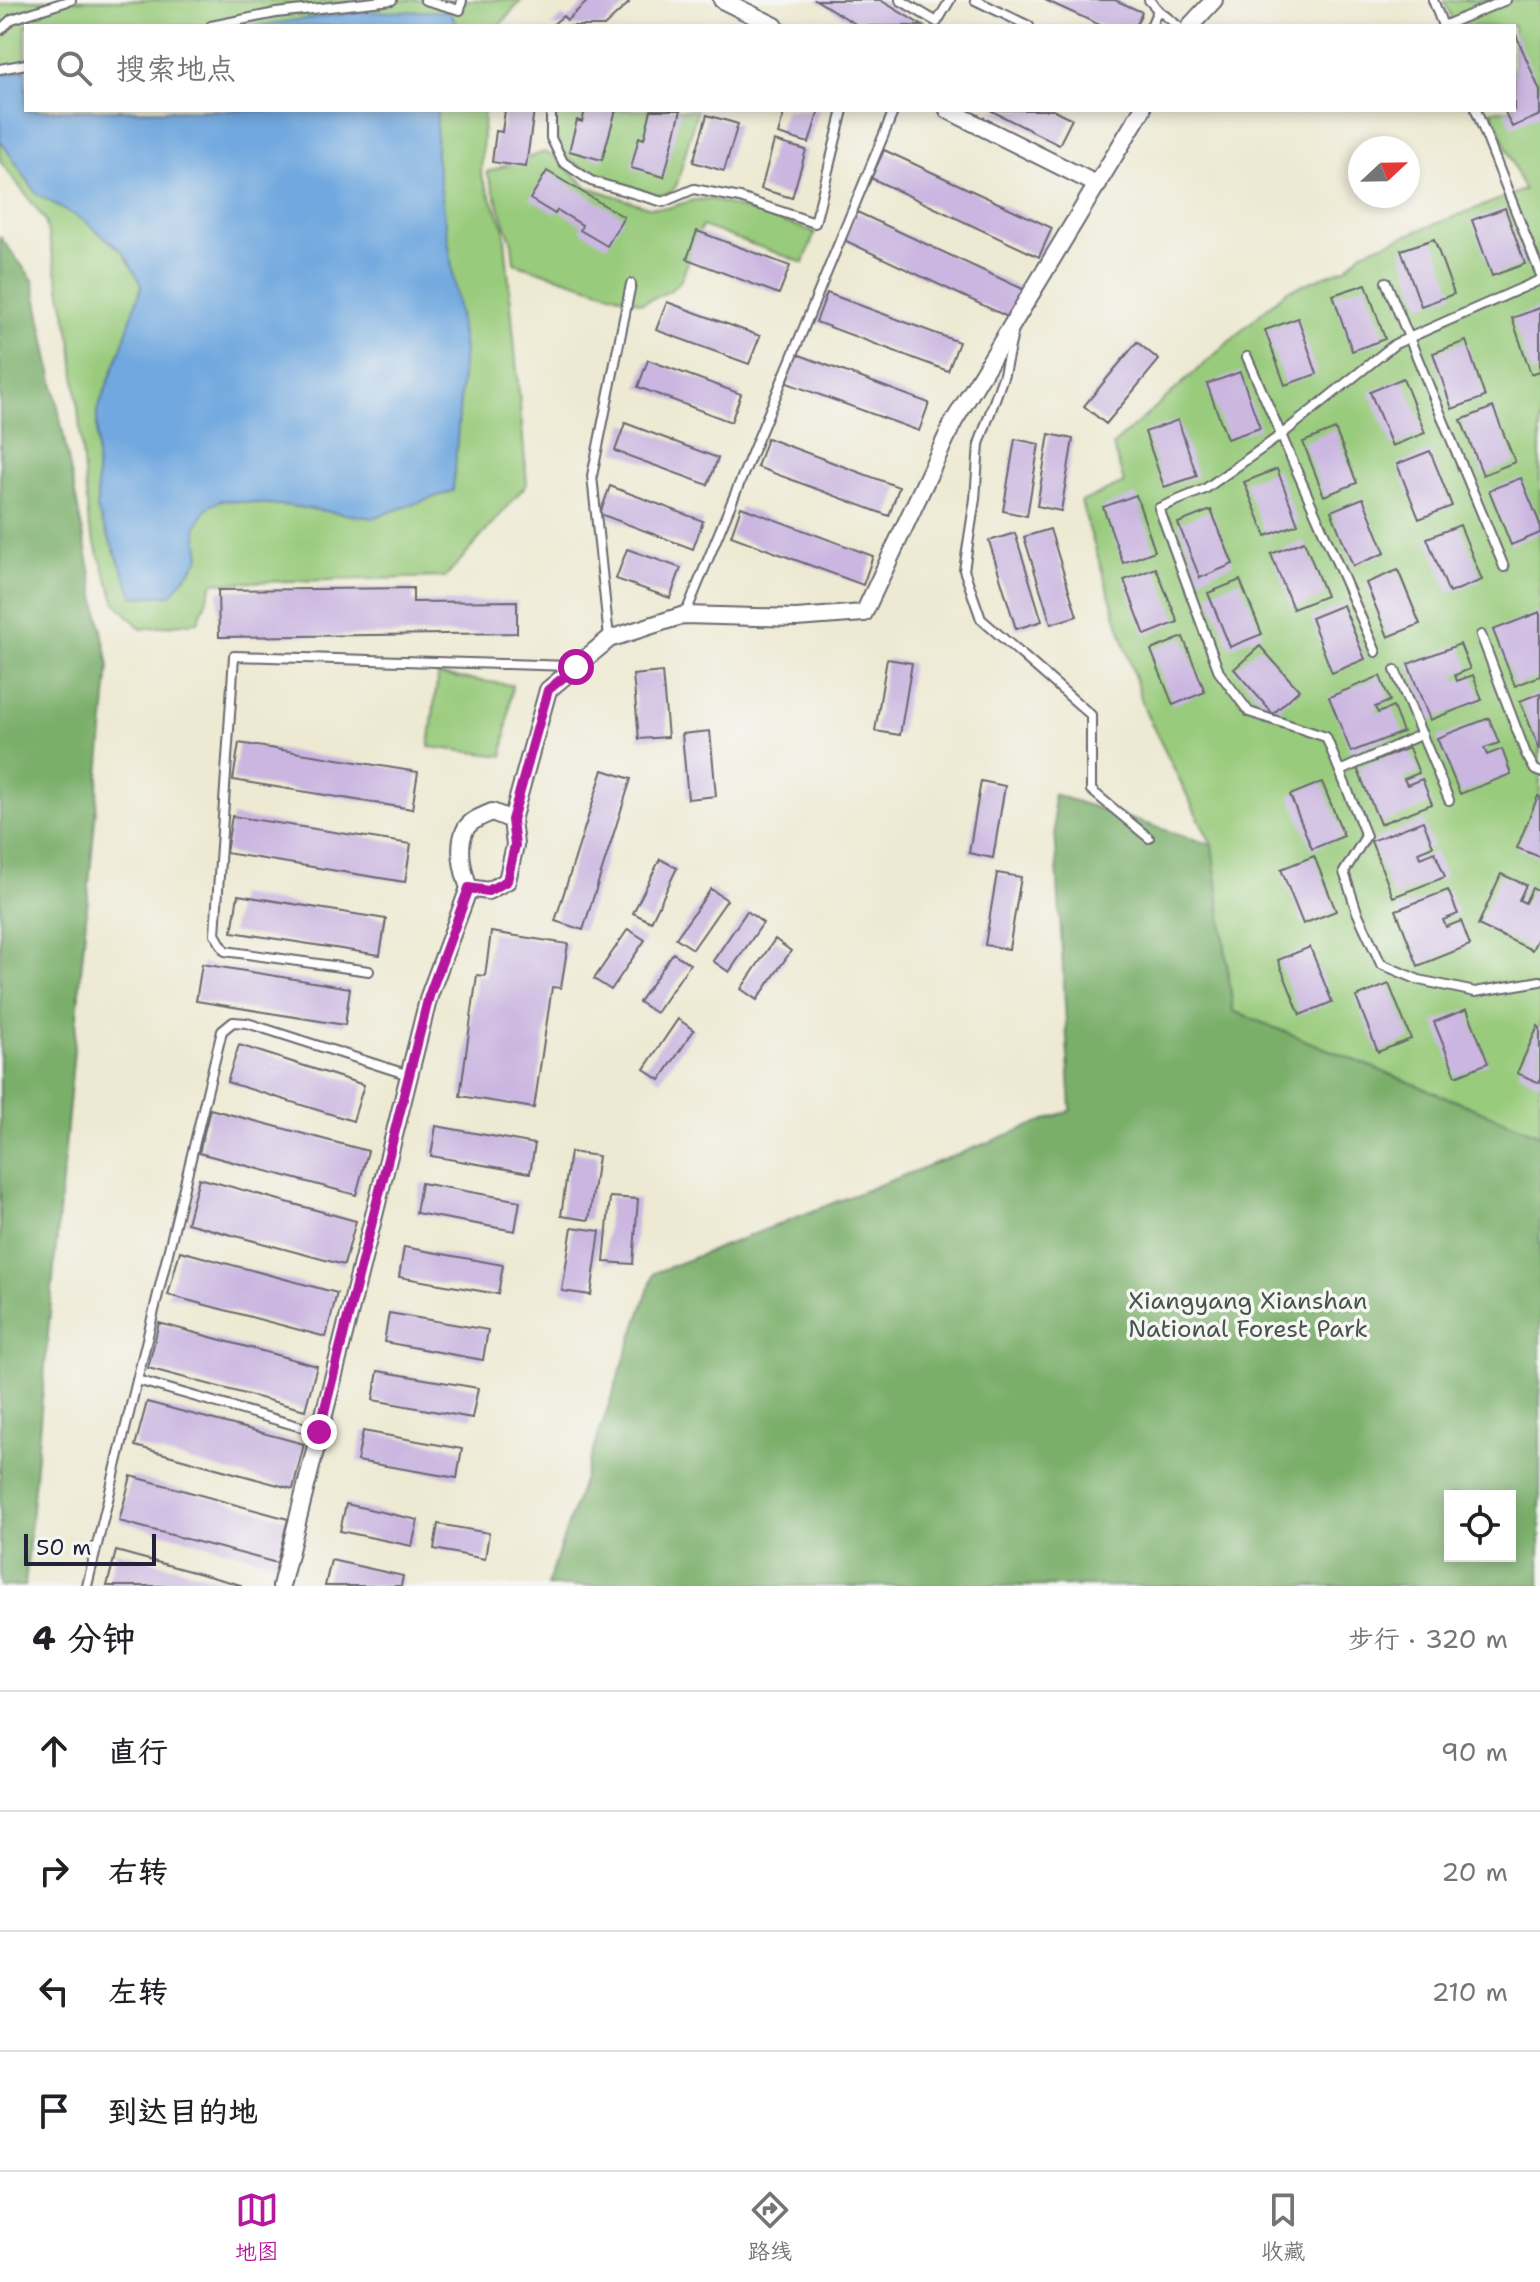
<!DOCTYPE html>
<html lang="zh">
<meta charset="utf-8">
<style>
body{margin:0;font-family:"Shantell Sans","LXGW WenKai TC",sans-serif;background:#f2f2f2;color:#202124}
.controls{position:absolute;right:24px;bottom:24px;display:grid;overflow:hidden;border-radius:0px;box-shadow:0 4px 12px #0003}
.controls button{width:72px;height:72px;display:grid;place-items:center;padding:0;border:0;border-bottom:2px solid #e0e0e0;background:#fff;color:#202124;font:40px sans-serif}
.compass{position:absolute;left:1348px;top:136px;width:72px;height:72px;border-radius:50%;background:#fff;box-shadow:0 4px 12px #0003;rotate:68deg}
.scale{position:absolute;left:24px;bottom:20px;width:132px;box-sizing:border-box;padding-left:8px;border:4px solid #22223b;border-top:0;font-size:22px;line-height:28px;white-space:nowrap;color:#22223b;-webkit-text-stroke:6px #f6f6f2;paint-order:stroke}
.stop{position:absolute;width:24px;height:24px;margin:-18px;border:6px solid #b5179e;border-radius:50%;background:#fff}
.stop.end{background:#b5179e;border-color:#fff;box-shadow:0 2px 8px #0008}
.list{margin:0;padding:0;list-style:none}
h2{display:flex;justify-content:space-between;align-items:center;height:104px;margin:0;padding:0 32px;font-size:34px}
h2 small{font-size:26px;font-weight:400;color:#757577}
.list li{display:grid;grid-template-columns:52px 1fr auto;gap:24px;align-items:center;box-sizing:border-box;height:120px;padding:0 32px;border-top:2px solid #e0e0e0}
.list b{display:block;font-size:30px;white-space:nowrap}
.list em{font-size:26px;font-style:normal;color:#757577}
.icon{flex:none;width:44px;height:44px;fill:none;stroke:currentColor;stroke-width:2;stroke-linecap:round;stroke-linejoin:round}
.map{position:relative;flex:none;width:1540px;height:1586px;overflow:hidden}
.search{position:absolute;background:#fff;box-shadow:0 4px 12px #0003;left:24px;right:24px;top:24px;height:88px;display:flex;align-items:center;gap:20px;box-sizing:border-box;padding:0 28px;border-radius:0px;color:#757577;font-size:30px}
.sheet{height:584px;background:#fff}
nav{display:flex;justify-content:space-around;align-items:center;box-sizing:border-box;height:112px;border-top:2px solid #e0e0e0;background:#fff;font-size:22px;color:#757577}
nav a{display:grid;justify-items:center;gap:4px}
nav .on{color:#b5179e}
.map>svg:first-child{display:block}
.green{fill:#99cb7b;stroke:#5e765b;stroke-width:2}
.forest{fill:#7aaf6b;stroke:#4e6853;stroke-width:2;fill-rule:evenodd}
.water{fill:#71a8df;stroke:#4a658d;stroke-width:2}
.building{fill:#cab6e0}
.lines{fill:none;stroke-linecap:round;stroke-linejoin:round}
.service-casing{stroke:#696870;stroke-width:12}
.minor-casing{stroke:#696870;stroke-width:20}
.service{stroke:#fff;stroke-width:8}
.minor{stroke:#fff;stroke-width:16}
.route{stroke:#b5179e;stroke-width:10}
.labels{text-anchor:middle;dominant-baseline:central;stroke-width:7;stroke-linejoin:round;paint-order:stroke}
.park-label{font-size:24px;fill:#46554e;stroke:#f6f6f2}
</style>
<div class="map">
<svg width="1540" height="1586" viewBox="0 0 1540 1586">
<rect width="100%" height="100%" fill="#f6f6f2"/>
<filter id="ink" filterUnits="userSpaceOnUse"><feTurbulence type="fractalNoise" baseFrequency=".0125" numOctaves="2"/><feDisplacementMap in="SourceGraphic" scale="16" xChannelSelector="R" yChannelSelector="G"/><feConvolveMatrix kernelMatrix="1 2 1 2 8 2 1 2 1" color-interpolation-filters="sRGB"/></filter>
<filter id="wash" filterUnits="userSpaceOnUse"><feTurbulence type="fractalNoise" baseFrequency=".006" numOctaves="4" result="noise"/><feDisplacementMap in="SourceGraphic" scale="32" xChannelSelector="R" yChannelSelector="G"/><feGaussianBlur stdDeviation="1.8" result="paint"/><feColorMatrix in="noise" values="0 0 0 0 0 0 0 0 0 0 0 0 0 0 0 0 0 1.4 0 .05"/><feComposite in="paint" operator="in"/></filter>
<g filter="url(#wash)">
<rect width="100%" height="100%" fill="#ede9d2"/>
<!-- green -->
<path class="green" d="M20,0H522L499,26H26V110H484L481,175L504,227L527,484L446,577L213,583L198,622L141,629L116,603L89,527L72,344L45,220L0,161V5Z
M1444,0H1540V1135L1233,1011L1212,845L1145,711L1081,502L1124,483L1113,445L1286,291L1346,268L1362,252L1524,190L1491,110H1514V26H1455Z
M558,110H697L677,184L672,192C669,193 662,195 659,195C644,193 576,168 567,157C557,145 552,125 558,110Z
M544,152L553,156L588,187L648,207L667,208L694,200L711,199L815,232L804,263L702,226L681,280L670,291L642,303L514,263L512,243L487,172Z
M438,675L512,685L503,756L429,747Z"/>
<!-- forest -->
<path class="forest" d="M0,237L33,280L109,666L25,1586H0Z
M1053,794L1212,845L1233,1011L1540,1135V1586H547L654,1273L1071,1110ZM1450,1496H1510V1556H1450Z"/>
<!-- water -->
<path class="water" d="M449,11L458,26H251L361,12Z
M26,70V110H437L436,155L464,350L453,491L372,518L290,506L221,500L207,508L196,527L200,558L171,595L134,597L97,510V411L121,349L142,285L123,252L86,222L37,194L0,140V75Z"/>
<g id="blocks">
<!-- building -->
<path class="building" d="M589,0H626L629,3L604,26H551L563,16L567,20Z
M816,0H880L923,26H859Z
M1045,0H1115L1142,12L1136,26H1102Z
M1514,30L1540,91V115L1512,127L1504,110H1514Z
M505,110H534L526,167L492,162L496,131L502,132Z
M585,110H616L602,160L569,151L577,120L582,122Z
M651,110H681L664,177L631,168L639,137L644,139Z
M785,110H819L809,143L778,134Z
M990,110H1054L1072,119L1059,145Z
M707,115L738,124L724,171L693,162Z
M774,141L806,150L792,198L761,189Z
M884,150L1052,228L1039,257L871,178Z
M547,171L624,217L607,246L580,230L582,225L557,210L555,214L530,199Z
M1505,208L1525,264L1492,276L1472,220Z
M857,212L1025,290L1012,319L844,240Z
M697,231L790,266L779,294L687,259Z
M1434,239L1454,294L1421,306L1401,250Z
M1366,284L1385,339L1352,351L1333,295Z
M827,293L959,342L948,371L816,322Z
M667,302L760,336L749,364L656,330Z
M1540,308V371L1531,374L1512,318Z
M1298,318L1317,374L1285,385L1265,330Z
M1466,341L1485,397L1452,409L1433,353Z
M1137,342L1159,360L1106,424L1084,406Z
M797,354L929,403L919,431L787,383Z
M648,360L741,394L731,422L638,387Z
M1240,372L1260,428L1227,439L1207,384Z
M1403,378L1425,433L1392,446L1370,392Z
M1493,407L1515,462L1483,475L1461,420Z
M1178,420L1197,476L1164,487L1145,432Z
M625,423L718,458L708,485L615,451Z
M1335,429L1357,483L1324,496L1303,442Z
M1049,434L1073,439L1061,511L1037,506Z
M767,438L899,487L889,516L757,467Z
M1015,439L1039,444L1027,516L1003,511Z
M1430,451L1452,506L1419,519L1397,464Z
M1277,469L1298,524L1266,536L1244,482Z
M1521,478L1540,524V533L1511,545L1489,490Z
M610,486L703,521L693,549L600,514Z
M1136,495L1155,551L1123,563L1103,507Z
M1363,498L1385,553L1353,566L1331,511Z
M741,507L873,556L863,585L731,536Z
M1211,510L1233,564L1200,578L1178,523Z
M1460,525L1482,580L1449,593L1427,538Z
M1050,529L1077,616L1051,624L1024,537Z
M1015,533L1042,621L1016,629L989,541Z
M1304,541L1326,596L1293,609L1271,554Z
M627,549L681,568L670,598L616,579Z
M1156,568L1178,622L1145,635L1124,580Z
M1398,570L1420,624L1388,637L1366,583Z
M1240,580L1262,634L1230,647L1208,593Z
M413,588V602L517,601V633L219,637L218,590Z
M1343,605L1365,659L1332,673L1311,618Z
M1540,612V676L1515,686L1493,630Z
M1183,637L1205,692L1173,705L1151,650Z
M1460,644L1470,669L1455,675L1457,681L1473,675L1482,700L1430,720L1408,664Z
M1260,646L1299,690L1273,714L1234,669Z
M887,659L912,663L900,735L875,731Z
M662,672L668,737L639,739L633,675Z
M1380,676L1390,701L1375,707L1378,713L1393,707L1403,732L1351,752L1329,697Z
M1540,693V750L1520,701Z
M1489,718L1499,743L1484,748L1487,755L1502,749L1511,774L1460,794L1437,738Z
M710,731L716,796L688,799L682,734Z
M239,743L418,772L412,809L233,780Z
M1409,748L1419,773L1404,779L1407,785L1422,779L1432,804L1380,824L1357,768Z
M603,770L631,779L583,930L555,921Z
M981,781L1005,786L993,858L969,853Z
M1322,782L1344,836L1312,849L1290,795Z
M1538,796L1540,797V857L1517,848Z
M232,816L411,844L405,882L226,853Z
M1423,821L1433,846L1418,852L1420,858L1435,852L1445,877L1393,897L1371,841Z
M1314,856L1336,911L1303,924L1281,869Z
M660,859L677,868L651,922L633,913Z
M997,873L1021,877L1009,949L985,945Z
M1501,874L1526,885L1519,900L1525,903L1532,888L1540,892V934L1532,950L1478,925Z
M711,889L727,900L693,949L676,938Z
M1448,890L1458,914L1443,920L1446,927L1461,921L1470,945L1418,966L1396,910Z
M238,895L386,919L380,955L232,932Z
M747,911L763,923L729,972L713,961Z
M628,929L645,940L611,990L594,979Z
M491,932L568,944L561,988L552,987L534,1108L460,1096L477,975L485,976Z
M775,939L791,951L757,1000L741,989Z
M1310,947L1332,1002L1300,1015L1278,960Z
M673,953L690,964L656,1013L639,1002Z
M202,964L350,988L345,1025L196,1001Z
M1389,984L1411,1039L1378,1052L1356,997Z
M1467,1009L1488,1063L1456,1076L1434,1022Z
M678,1019L694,1030L660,1080L644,1069Z
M1538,1026L1540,1028V1083L1517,1073Z
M239,1045L364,1085L353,1121L227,1082Z
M210,1109L368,1151L356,1195L199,1153Z
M436,1126L535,1144L530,1173L431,1156Z
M570,1152L598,1156L589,1220L561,1216Z
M199,1178L356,1221L344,1265L187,1223Z
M421,1183L520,1201L515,1231L416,1213Z
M610,1197L638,1199L633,1264L604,1262Z
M572,1227L600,1231L591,1295L562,1291Z
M404,1247L503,1265L498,1294L399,1277Z
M180,1251L337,1293L326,1337L168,1295Z
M389,1313L488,1330L483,1360L384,1342Z
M159,1323L317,1366L305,1410L148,1368Z
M378,1371L478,1388L472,1418L373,1400Z
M147,1402L304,1444L293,1489L135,1446Z
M363,1431L462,1449L457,1478L357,1461Z
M131,1476L288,1519L277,1563L119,1521Z
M346,1504L418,1520L412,1546L340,1531Z
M438,1524L489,1533L485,1559L434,1549Z
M116,1551L241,1585V1586H107Z
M331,1560L403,1576L401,1586H325Z"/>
</g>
</g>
<g filter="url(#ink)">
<use href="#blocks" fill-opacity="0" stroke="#696870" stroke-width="2"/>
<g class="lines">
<!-- service casing -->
<g class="service-casing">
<path id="service" d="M425,0L460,10L462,0
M900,0L937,22L950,0
M975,0L1029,26
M1149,0L1158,10L1151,26
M1433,0L1443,26
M1158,10L1178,26
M211,26L276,13L392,0
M1443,26L1506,0
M0,30L12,19L71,0
M0,69L26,64
M551,110V138L563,162L591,181L663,202L694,189L740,198L815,223L843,110
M1476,110L1540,273
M1540,280L1395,344L1281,435L1205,489L1159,508L1219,672L1249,712L1326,737L1366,836L1344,872L1357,912L1381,964L1419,980L1475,992L1540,981
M1386,282L1504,567
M1013,333L1004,374L979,444L975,499L964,570L981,619L1091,715V790L1149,838
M1247,357L1376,652
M685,615L894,110
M1481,635L1526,754L1535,770L1540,772
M609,638L592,476L631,284
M1395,670L1449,800
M1340,771L1422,734
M369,971L225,951L215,934L234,656L571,666
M137,1380L319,1432
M87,1586L222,1031L233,1022L247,1023L409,1075"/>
</g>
<!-- minor casing -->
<g class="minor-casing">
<path id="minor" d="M722,0L775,26
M1190,26L1214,0
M948,110L1098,185
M492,812L512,820L515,845L507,881L488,891L469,888C463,872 457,847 465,830C470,820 483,816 492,812Z
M512,820L548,690L609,639L684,615L796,618L864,613L954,421L1142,110
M281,1586L429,996L469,888"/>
</g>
<!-- service -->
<use href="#service" class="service"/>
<!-- minor -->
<use href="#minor" class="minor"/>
</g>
</g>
<g class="lines" filter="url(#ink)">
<!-- route -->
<path class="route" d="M319,1432L429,996L469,888L488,891L507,881L515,845L512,820L548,690L576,667"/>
</g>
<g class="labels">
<!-- park labels -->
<g class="park-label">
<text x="1248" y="1301">Xiangyang Xianshan<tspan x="1248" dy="28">National Forest Park</tspan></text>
</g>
</g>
</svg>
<div class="controls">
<button><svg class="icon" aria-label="locate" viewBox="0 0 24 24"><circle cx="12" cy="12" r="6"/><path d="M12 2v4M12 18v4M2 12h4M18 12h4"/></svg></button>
</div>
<svg class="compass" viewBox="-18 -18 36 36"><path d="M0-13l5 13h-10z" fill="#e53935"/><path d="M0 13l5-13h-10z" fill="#757577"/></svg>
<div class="scale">50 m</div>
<div class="stop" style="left:576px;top:667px"></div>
<div class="stop end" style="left:319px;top:1432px"></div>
<div class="search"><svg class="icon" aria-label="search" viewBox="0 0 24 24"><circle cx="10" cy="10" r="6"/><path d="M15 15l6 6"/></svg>搜索地点</div>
</div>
<section class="sheet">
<h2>4 分钟<small>步行 · 320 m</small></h2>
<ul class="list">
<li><svg class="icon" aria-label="ahead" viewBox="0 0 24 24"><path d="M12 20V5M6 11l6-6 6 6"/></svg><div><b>直行</b></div><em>90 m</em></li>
<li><svg class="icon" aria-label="right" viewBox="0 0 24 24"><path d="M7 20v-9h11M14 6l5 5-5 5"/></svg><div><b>右转</b></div><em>20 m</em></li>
<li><svg class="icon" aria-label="left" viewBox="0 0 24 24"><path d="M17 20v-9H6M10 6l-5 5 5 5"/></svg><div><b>左转</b></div><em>210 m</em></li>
<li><svg class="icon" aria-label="arrive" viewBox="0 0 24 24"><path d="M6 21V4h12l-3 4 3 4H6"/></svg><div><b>到达目的地</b></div></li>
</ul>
</section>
<nav>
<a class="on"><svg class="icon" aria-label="map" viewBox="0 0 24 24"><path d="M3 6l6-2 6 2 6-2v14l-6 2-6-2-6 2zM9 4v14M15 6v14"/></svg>地图</a>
<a><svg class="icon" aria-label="directions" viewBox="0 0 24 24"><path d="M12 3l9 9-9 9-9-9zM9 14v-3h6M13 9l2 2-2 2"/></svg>路线</a>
<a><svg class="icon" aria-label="saved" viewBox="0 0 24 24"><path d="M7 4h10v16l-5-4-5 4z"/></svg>收藏</a>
</nav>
